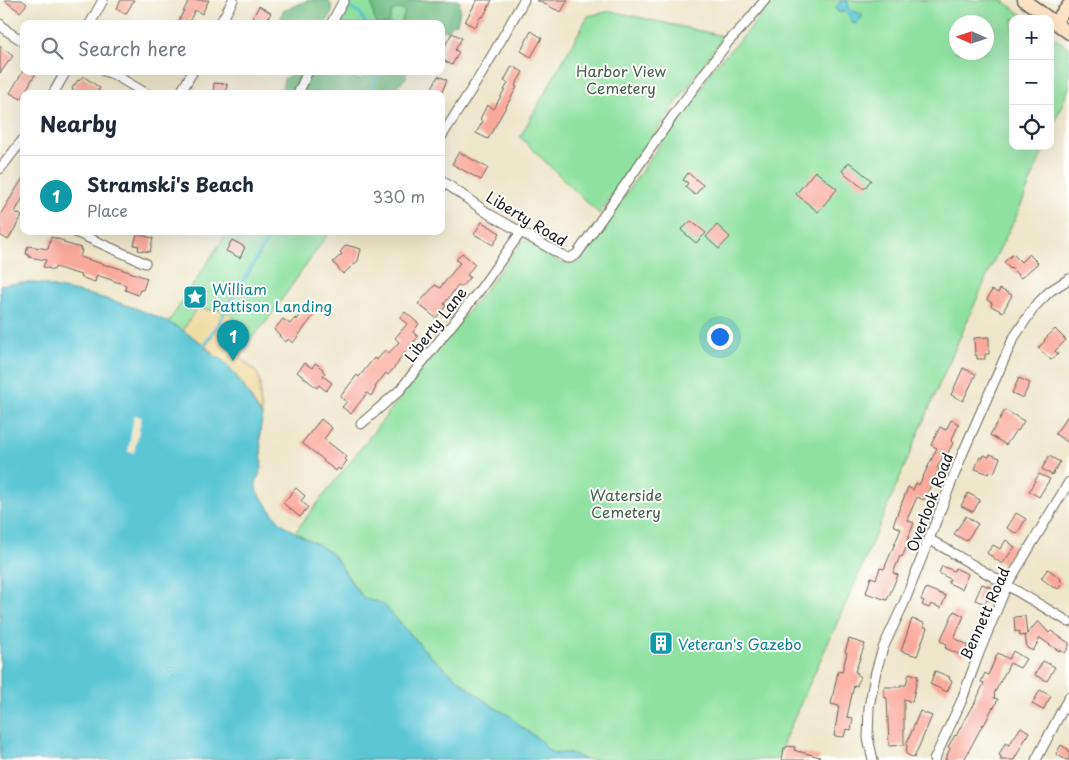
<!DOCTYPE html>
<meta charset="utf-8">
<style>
body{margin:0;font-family:"Playpen Sans",sans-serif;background:#f2f2f3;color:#1f2937}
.controls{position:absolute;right:15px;top:15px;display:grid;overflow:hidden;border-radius:10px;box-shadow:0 5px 20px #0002}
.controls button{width:45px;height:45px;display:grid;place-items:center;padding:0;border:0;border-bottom:1px solid #e0e1e3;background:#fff;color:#1f2937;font:25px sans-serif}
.compass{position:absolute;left:949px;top:15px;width:45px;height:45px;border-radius:50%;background:#fff;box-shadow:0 5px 20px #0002;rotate:273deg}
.you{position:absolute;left:719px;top:336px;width:18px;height:18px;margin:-12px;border:4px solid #fff;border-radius:50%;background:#1a73e8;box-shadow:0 0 0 8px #1a73e833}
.badge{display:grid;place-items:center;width:32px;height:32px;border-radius:50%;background:#b5179e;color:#fff;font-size:16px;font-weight:700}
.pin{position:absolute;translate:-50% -41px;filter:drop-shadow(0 1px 2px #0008)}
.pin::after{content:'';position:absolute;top:26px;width:18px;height:15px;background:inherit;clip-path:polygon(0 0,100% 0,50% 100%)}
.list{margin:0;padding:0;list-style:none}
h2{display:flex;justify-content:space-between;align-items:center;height:65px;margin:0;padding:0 20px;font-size:21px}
h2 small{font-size:16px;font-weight:400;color:#747a83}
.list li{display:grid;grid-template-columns:32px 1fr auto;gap:15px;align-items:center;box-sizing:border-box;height:80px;padding:0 20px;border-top:1px solid #e0e1e3}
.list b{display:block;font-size:19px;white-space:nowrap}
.list p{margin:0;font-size:16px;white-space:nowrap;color:#747a83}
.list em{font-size:16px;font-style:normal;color:#747a83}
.icon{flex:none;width:28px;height:28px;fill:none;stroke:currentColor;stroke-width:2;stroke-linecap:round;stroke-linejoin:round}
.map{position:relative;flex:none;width:1069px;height:760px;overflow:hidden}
.search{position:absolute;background:#fff;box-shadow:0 5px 20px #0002;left:20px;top:20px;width:425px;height:55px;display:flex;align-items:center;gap:12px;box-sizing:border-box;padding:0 18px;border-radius:10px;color:#747a83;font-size:19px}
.panel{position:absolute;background:#fff;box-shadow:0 5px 20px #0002;left:20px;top:90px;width:425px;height:145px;border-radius:10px}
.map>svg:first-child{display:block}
.green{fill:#90e1a0;stroke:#567e5e;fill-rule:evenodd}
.forest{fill:#74bf86;stroke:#486e51}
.sand{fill:#eeda9e;stroke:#857b5d}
.water{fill:#5bc6d5;stroke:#3c7178}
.pier{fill:#eee6ca}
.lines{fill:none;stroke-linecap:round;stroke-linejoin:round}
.stream{stroke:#5bc6d5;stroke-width:3}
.building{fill:#f9a99a}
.street-casing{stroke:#666359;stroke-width:11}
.secondary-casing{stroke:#666359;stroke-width:15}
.street{stroke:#fff;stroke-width:9}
.secondary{stroke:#fee4c5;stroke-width:12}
.labels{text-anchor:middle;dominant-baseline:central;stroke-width:4;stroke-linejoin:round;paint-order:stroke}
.park-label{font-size:15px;fill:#45614a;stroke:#fff}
.street-label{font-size:15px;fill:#1c1c1c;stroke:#fff}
.culture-label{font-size:15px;fill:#0d838f;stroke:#fff;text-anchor:start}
</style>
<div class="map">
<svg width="1069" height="760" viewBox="0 0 1069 760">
<rect width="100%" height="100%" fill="#fff"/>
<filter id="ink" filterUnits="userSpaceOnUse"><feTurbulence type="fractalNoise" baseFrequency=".02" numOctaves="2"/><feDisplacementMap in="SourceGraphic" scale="10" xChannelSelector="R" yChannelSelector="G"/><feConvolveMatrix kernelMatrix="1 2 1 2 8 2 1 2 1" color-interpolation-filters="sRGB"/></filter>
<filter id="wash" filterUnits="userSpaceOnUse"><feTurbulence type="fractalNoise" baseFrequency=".0096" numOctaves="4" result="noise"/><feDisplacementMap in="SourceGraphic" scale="20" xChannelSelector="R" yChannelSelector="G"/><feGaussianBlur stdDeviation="1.12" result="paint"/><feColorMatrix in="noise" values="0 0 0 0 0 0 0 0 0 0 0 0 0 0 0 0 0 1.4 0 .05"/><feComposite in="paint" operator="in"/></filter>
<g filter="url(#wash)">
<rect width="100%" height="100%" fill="#eee6ca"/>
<!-- green -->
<path class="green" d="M345,0H452L440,24H333Z
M773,0H1002L1028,19H1013V146H1045L1017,215L995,258L940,383L851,592L787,734L777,760H585L570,753L554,754L546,748L541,741L520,726L510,716L495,708L477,695L430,656L398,620L377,601H369L363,597L353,584L336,558L327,550L295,532L524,240L550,255L560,263H578L672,127L702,88L712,69L750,29ZM956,22H986V52H956Z
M611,11L723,36L599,214L520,137L588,16Z
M1050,35L1069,48V88L1050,134Z
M228,231H330L266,322L241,350L236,321L221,310H209L197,307L183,331L168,323Z"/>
<!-- forest -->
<path class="forest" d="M307,0H327L331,5L333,9L330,17L325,24H278L283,11L302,3Z
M376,0H459L460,10L457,23L453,24L446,31L443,29L441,32V24H400L405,12C400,8 397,9 392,11L390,20L388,24H377L374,18L372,5V3Z
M296,71H349V75L356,79H361L366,71H406V78L396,87V94H285L282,89L284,79Z"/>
<!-- sand -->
<path class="sand" d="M197,307C201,308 205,310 209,310C214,311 219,309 224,311C241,315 241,344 242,359L258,374L260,384V397L262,416L243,385L226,363L215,357L210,350L198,341L183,331Z"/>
<!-- water -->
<path class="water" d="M842,0H847C850,13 852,10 862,14V17L856,24L852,23L848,14L845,12H838L835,8Z
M273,231H274L260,254L246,279L235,294L222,319L205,347L215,357H219C237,373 249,396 262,416C262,423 260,428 260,435C260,446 263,458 261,469C260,475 255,481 256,487C256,493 262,498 266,503C269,507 271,512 274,515C280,522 287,528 295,532C306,540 320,544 331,554C344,566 349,584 362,596C368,602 376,600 383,604L430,656L477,695L495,708L510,716L520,726L541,741L546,748L554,754L570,753L585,760H0V285C12,284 23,282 35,283C42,283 50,286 57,288C108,297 163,313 204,345L221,319L233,294L245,278L258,254Z"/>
<!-- pier -->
<path class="pier" d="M134,415L142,417L134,453L128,452Z"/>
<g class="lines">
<!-- stream -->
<path class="stream" d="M346,7C350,9 358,11 360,13C363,16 363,21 366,24
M373,94L371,91L373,84L380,71
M204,345L221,319L233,294L245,278L258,254L268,240"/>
</g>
<g id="blocks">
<!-- building -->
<path class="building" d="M4,0H22L27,4L20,12Z
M121,0H134L126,14L116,9Z
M189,0H209L202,14L195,10L188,24H177Z
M477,0H492L483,17L481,16L475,27L465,22Z
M536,0H568L561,12Z
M259,6L271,13L265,24H249Z
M531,31L542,38L531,57L521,51Z
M452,33L462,38L455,50L459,52L452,65L441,59V53Z
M0,46L13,56L0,73Z
M512,66L523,72L515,86L517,87L488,139L476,133L483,121L480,119L487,105L494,109L508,83L504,81Z
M23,71H37L21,99L10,93Z
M83,76L100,88L96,94H70L73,90L72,88L78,80L79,81Z
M438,76L447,80L441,94H429Z
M214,83L227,84L226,94H213Z
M459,152L488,168L481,180L452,164Z
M849,162L871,180L864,189L842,171Z
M815,171L837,189L818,212L796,194Z
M688,173L703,185L695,195L685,187L688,183L683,180Z
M24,176V196L15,212L22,216L8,240L0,235V215Z
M691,221L706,233L696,243L681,230Z
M482,222L500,233L493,245L474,234Z
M717,225L730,237L719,249L706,237Z
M137,234L153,238L150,252L138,250L139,246L134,245Z
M51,237L64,241V243L81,248L80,250H82L80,257L109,266V265L147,278L143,290H140L138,295L125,290L126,285L97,275L95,282L80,277L81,275L55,267L54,270L43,267L46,260L29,257V255L26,254L28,246L48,249Z
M232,240L245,247L240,258L226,251Z
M346,245L361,249L358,261L343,274L333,262L342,254L340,252Z
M462,253L475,264L467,275L470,277L461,287L458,285L444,304L446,306L436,318L418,304L435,285L440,288L460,263L456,260Z
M1013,254L1021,262L1029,254L1038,263L1021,278L1011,268L1010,269L1004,262Z
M1000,289L1012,295L1003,312L991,306L992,303L987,300L992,290L998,293Z
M305,308L314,315L293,343L288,339L286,342L279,336L280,335L274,330L283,319L290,324L295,318L297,320Z
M405,312L419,324L413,332L418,337L398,361L399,362L388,375L386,373L375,387L376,388L371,396L367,393L351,414L342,407L347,402L340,397L357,375L359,377L374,358L377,360L385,350L389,353L399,342L395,338L407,324L400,318Z
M1055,329L1066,340L1055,351L1058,354L1051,360L1038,348L1045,341L1044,340Z
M989,337V354H985V359H977V355H975L974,338Z
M305,363L312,368L315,363L323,369L322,370L325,373L323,376L332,383L326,391L319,385L317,388L297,372Z
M963,368L976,374L963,401L951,395Z
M1019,378L1030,383L1023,398L1012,393Z
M1005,410L1024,421L1018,431L1016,430L1006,445L990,435Z
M1069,414V443L1055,434Z
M321,419L332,428L324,439L347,457L345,459L347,461L340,470L338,468L336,471L323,461L324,460L302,443Z
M951,420L959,424L951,441L953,443L948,453L945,452L937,468L939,469L924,500L917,497L907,520L914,523L907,541L909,542L902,557L900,556L893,573L898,575L887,600L866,593L871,577L876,579L880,568L884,569L901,529L893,525L908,487L913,490L916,483L919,485L937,448L931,445L940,427L946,430Z
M990,454L1000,458L994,473L990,471L989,474L975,469L980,457L983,458L984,455L989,457Z
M1049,456L1060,462L1052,475L1042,469Z
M1039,474L1050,479L1039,497L1029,491Z
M296,488L305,496L301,501L308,507L300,517L283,503Z
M968,493L980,500L973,512L961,506Z
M1016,513L1026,519L1017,534L1007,528Z
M966,516L978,524L966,541L954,534Z
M1006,540L1015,547L1002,564L987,553L993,545L1000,549Z
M942,566L954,571L955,568L968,574L962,589L948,583L950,579L939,573Z
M1048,569L1061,579L1060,580L1063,583L1058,589L1055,587L1054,588L1041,578Z
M982,584L997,590L992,601L987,599L985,604L975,600Z
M926,588L946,596L941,608L931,604L929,608L922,605L924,601L921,600Z
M954,611L964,616L954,638L968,645L963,656L945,648L947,644L940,641Z
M1025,616L1027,634L1038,621L1049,633L1051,631L1069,643V647L1065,653L1060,650L1059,651L1040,638L1033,651L1027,648L1025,636L1026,635L1020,636L1019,631L1015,632L1014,617Z
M912,619L924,623L923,626L927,628L917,656L901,651Z
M849,639L865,644L855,672L858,673L857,675L860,676L857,686L854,685L847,717L853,718L851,730L846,729L844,737L834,736L839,706L831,704L838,671L842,672L847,653L845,652Z
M1013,651L1026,659L1020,668L1010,663L994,694L995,695L994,698L998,699L994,708L993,707L984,725L983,724L964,760H945L950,748L948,747L955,735L956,736L972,706L973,707L984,683L981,682L985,673L988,675L998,653L1009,659Z
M1043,661L1055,667L1047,681L1035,675Z
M935,671L950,677L949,679L952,681L947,692L930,684Z
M909,673L918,676L912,702L904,699V745L889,746L887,698L884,697V687H900V685H906Z
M1040,690L1051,696L1043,710L1032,704Z
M920,711L932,716L914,758L906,754L907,745H906Z
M1021,727L1029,732L1014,760H1000L1002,757L999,755L1005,743L1009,745Z
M1061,745L1069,750V760H1066L1056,754Z
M787,746L795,747L794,750L797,751L820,757V760H782L784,748H786Z"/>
</g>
</g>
<g filter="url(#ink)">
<use href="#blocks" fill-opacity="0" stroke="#666359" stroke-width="1"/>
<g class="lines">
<!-- street casing -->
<g class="street-casing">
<path id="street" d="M0,24L7,31L24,42
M90,24L103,0
M220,24L233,0
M331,24L344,0
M104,71L113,74L147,94
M53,94L66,71
M180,94L193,71
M298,94L308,71
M441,137L482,73L524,0
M0,169L24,138
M441,180L489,214L567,258H570L577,254L673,116L728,42L747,22L765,0
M73,231L145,263
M361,424L400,390L479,291L521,232
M929,539L1069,622
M873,760L868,738L869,707L876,671L883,648L904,603L962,455L1013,339L1035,306L1050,291L1069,279
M934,760L961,702L979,653L1007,585L1069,482
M1036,760L1069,697"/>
</g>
<!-- secondary casing -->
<g class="secondary-casing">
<path id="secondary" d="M1024,0L1069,33
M1055,22L1069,5"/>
</g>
<!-- street -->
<use href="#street" class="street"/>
<!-- secondary -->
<use href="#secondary" class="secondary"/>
</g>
</g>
<!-- icons -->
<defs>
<g id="sight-square" transform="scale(1.25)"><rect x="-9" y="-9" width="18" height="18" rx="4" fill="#0f9aa8" stroke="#fff"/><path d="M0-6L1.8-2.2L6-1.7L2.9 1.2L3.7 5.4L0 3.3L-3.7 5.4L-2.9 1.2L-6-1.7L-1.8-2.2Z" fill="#fff"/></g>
<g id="building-square" transform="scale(1.25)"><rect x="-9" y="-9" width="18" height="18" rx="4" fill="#0f9aa8" stroke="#fff"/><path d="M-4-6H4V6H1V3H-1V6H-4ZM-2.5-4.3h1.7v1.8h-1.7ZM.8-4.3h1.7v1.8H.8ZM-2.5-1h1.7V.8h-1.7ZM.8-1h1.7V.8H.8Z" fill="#fff"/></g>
</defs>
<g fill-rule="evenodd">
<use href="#sight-square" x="195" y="297"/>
<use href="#building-square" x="661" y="643"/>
</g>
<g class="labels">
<!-- park labels -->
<g class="park-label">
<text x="621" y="70">Harbor View<tspan x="621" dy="17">Cemetery</tspan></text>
<text x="626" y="494">Waterside<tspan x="626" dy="17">Cemetery</tspan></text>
</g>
<!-- street labels -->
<g class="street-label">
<text transform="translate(527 218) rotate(31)">Liberty Road</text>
<text transform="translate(435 324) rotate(-52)">Liberty Lane</text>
<text transform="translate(929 502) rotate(-69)">Overlook Road</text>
<text transform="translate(984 613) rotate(-66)">Bennett Road</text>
</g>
<!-- culture labels -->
<g class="culture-label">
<text x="212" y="288">William<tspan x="212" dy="17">Pattison Landing</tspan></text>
<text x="678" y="643">Veteran's Gazebo</text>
</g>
</g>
</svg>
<div class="controls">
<button>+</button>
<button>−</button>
<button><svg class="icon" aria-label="locate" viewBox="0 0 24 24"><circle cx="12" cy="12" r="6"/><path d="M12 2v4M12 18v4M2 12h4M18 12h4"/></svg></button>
</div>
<svg class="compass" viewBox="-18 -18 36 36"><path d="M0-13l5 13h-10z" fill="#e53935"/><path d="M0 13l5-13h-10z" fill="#747a83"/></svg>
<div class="you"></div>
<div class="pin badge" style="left:233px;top:361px;background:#0f9aa8">1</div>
<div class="search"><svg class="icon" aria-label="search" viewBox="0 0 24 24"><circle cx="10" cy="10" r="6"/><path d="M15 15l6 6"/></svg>Search here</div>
<section class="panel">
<h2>Nearby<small></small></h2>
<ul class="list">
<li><span class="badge" style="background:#0f9aa8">1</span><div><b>Stramski's Beach</b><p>Place</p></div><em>330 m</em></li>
</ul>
</section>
</div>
